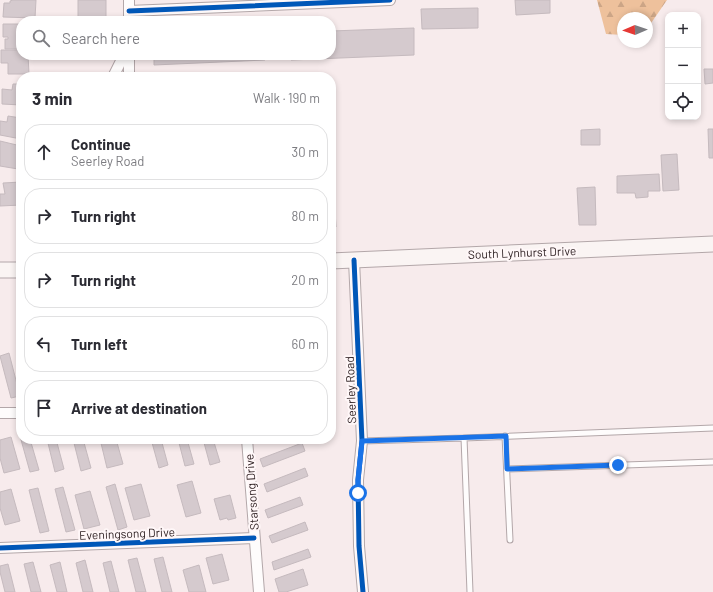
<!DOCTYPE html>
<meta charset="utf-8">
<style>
body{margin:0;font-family:Barlow,sans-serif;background:#f7f7f7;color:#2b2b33}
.controls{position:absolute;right:12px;top:12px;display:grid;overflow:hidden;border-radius:8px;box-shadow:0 2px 6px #0003}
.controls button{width:36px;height:36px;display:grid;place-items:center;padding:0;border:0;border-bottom:1px solid #e1e1e2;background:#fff;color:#2b2b33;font:20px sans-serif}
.compass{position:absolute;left:617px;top:12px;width:36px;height:36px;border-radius:50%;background:#fff;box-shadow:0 2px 6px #0003;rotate:268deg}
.stop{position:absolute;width:12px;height:12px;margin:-9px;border:3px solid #1a73e8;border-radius:50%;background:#fff}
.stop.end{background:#1a73e8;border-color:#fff;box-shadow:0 1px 4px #0008}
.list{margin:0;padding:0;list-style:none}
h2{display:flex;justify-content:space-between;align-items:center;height:52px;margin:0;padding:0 16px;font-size:17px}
h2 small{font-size:13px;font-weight:400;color:#7c7c81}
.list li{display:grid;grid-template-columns:26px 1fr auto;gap:12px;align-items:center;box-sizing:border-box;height:56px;margin:0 8px 8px;padding:0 8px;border:1px solid #e1e1e2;border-radius:16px}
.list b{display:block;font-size:15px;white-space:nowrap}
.list p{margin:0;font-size:13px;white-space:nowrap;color:#7c7c81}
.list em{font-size:13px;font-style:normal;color:#7c7c81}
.icon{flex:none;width:22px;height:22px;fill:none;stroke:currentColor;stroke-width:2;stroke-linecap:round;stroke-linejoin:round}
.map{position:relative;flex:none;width:713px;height:592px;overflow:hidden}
.search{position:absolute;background:#fff;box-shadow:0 2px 6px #0003;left:16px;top:16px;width:320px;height:44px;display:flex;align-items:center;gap:10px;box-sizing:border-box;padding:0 14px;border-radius:16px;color:#7c7c81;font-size:15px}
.panel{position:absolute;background:#fff;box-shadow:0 2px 6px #0003;left:16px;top:72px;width:320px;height:372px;border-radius:16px}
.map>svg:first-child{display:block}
.forest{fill:url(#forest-firs)}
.building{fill:#d5cace;stroke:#c5babe}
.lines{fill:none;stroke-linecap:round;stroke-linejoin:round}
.lane-casing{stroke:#b3a7a9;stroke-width:7}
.street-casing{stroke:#b3a7a9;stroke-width:12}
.secondary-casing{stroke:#b3a7a9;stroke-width:17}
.lane{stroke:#fefcfc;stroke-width:5}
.street{stroke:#fefcfc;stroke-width:10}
.secondary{stroke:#faf4f3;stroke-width:15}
.cycleway-casing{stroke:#fff7f8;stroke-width:8}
.cycleway{stroke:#0057b8;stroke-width:5}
.route{stroke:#1a73e8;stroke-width:5}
.labels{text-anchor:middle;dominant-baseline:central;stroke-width:4;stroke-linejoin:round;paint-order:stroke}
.street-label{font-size:12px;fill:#2b1d1f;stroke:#fff7f8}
</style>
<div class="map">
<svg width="713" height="592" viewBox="0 0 713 592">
<defs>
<pattern id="forest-firs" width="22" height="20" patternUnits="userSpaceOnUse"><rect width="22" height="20" fill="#eec19c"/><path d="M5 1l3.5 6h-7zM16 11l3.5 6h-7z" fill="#cca586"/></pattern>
</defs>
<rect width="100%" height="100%" fill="#f7ebec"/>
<!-- forest -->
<path class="forest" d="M597,0H667L647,29V18H623V35L606,34Z"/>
<!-- building -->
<path class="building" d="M13,0H36L35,18L3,17L4,3H10V1Z
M78,0H106V21H78Z
M515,0H550V13L516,15Z
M478,8V28L422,29L421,9Z
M3,24H21V49H5V39H8V37H3Z
M414,28V55L291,60V55H331V31Z
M1,50H21V55H28L29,74H8V63H1Z
M154,55H265V60L154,65Z
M704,69H713V83L705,84Z
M13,84H21V105L2,104V89L12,90Z
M8,116L21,118V139L0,135V121L7,122Z
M600,129V145H581V130Z
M708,129H713V158H709Z
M0,141L21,146V153L18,169L0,166Z
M677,154L679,190L663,191L661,155Z
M659,174L660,191H648V197L636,198L635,193H617V176Z
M21,182V205L0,206V194H5L3,183Z
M595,187L596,225H579L577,188Z
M331,194H334L336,227L335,228V232H331Z
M9,353L20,396L11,398L0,356Z
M21,428V439H30L39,470L30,472L18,429Z
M11,437L20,469L4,473L0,458V440Z
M47,439H56L64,469L55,472Z
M73,439H83L91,468L81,471Z
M100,439H116L123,464L107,468Z
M151,439H161L168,465L159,468Z
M178,439H187L194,464L185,466Z
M203,439H213L220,462L210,465Z
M302,443L305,451L263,467L260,459Z
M305,468L308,476L267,492L264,484Z
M192,481L201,513L186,517L177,485Z
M115,484L127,527L118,530L106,487Z
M141,484L150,516L134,520L125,488Z
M63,487L75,530L66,532L55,489Z
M38,488L49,531L40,533L29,490Z
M11,489L20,521L5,525L0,508V492Z
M90,491L100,525L84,529L75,495Z
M230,495L236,518L228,520L227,518L220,520L214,499Z
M300,497L303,505L268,518L265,510Z
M305,522L308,530L272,543L269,536Z
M308,549L311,557L274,570L272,562Z
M222,554L229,580L213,584L206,558Z
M163,557L172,592H162L154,559Z
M137,558L146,592H136L128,560Z
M85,560L93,592H83L76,563Z
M111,561L119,592H110L103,563Z
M33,562L41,592H31L24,564Z
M60,562L67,592H57L50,565Z
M8,564L15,592H5L0,572V566Z
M199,565L206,592H189L183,570Z
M303,569L308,585L286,592H279L275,579Z"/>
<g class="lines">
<!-- lane casing -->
<g class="lane-casing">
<path id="lane" d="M505,436L510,540
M464,438L713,428
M362,441L464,438L470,592
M507,469L713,462"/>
</g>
<!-- street casing -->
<g class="street-casing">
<path id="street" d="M129,11L390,0
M129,21V0
M129,55V77
M113,77L124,55
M354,260L362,441L358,480L359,546L363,592
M0,413H21
M247,439L259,592
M0,548L254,538"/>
</g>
<!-- secondary casing -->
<g class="secondary-casing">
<path id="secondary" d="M331,261L713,244
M0,270H21"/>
</g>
<!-- lane -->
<use href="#lane" class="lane"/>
<!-- street -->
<use href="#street" class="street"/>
<!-- secondary -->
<use href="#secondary" class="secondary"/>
<!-- cycleway casing -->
<g class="cycleway-casing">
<path id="cycleway" d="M129,11L390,0
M354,260L362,441L358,480L359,546L363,592
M0,548L254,538"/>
</g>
<!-- cycleway -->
<use href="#cycleway" class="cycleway"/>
</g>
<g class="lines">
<!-- route -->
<path class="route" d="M358,493V480L362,441L506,436L507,469L618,465"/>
</g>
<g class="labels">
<!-- street labels -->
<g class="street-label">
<text transform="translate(522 252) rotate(-2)">South Lynhurst Drive</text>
<text transform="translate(350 390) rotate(-92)">Seerley Road</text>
<text transform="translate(251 492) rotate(-94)">Starsong Drive</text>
<text transform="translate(127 533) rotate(-2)">Eveningsong Drive</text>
</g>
</g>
</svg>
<div class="controls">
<button>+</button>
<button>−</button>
<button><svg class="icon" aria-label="locate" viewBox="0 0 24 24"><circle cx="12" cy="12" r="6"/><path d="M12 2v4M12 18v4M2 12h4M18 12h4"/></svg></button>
</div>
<svg class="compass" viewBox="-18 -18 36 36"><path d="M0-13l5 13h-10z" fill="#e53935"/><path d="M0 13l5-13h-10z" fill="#7c7c81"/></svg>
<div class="stop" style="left:358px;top:493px"></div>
<div class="stop end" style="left:618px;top:465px"></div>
<div class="search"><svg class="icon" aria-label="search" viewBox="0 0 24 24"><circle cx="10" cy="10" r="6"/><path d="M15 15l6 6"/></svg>Search here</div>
<section class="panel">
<h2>3 min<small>Walk · 190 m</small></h2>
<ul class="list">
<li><svg class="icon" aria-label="ahead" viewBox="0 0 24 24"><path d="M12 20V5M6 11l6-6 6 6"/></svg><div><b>Continue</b><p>Seerley Road</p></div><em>30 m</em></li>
<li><svg class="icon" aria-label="right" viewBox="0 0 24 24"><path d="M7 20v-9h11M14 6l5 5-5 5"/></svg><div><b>Turn right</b></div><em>80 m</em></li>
<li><svg class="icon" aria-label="right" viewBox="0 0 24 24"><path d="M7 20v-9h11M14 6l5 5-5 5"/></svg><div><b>Turn right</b></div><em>20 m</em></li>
<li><svg class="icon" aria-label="left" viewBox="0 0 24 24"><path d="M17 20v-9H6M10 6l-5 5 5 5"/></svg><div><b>Turn left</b></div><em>60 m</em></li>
<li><svg class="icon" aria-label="arrive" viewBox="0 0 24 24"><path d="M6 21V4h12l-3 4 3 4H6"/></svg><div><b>Arrive at destination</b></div></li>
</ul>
</section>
</div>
